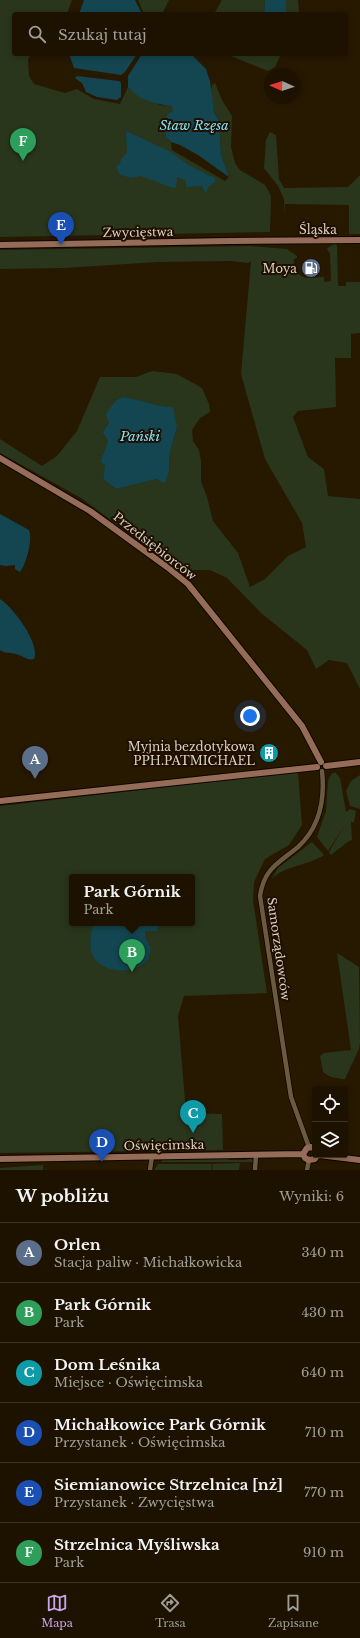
<!DOCTYPE html>
<html lang="pl">
<meta charset="utf-8">
<style>
body{margin:0;font-family:"Libre Baskerville",serif;background:#251b0a;color:#f1f3f6}
.controls{position:absolute;right:12px;bottom:12px;display:grid;overflow:hidden;border-radius:4px;box-shadow:0 2px 6px #0003}
.controls button{width:36px;height:36px;display:grid;place-items:center;padding:0;border:0;border-bottom:1px solid #3b3222;background:#1d1200;color:#f1f3f6;font:20px sans-serif}
.compass{position:absolute;left:264px;top:68px;width:36px;height:36px;border-radius:50%;background:#1d1200;box-shadow:0 2px 6px #0003;rotate:273deg}
.you{position:absolute;left:250px;top:716px;width:14px;height:14px;margin:-10px;border:3px solid #fff;border-radius:50%;background:#1a73e8;box-shadow:0 0 0 6px #1a73e833}
.badge{display:grid;place-items:center;width:26px;height:26px;border-radius:50%;background:#c8a5ee;color:#fff;font-size:13px;font-weight:700}
.pin{position:absolute;translate:-50% -33px;filter:drop-shadow(0 1px 2px #0008)}
.pin::after{content:'';position:absolute;top:21px;width:14px;height:12px;background:inherit;clip-path:polygon(0 0,100% 0,50% 100%)}
.popup{position:absolute;left:69px;top:874px;width:126px;height:52px;box-sizing:border-box;display:grid;place-content:center;border-radius:4px;background:#1d1200;filter:drop-shadow(0 1px 3px #0005);font-size:13px;white-space:nowrap;color:#a09e99}
.popup b{font-size:15px;color:#f1f3f6}
.popup::after{content:'';position:absolute;left:50%;top:100%;margin-left:-8px;border:8px solid transparent;border-top-color:#1d1200}
.list{margin:0;padding:0;list-style:none}
h2{display:flex;justify-content:space-between;align-items:center;height:52px;margin:0;padding:0 16px;font-size:17px}
h2 small{font-size:13px;font-weight:400;color:#a09e99}
.list li{display:grid;grid-template-columns:26px 1fr auto;gap:12px;align-items:center;box-sizing:border-box;height:60px;padding:0 16px;border-top:1px solid #3b3222}
.list b{display:block;font-size:15px;white-space:nowrap}
.list p{margin:0;font-size:13px;white-space:nowrap;color:#a09e99}
.list em{font-size:13px;font-style:normal;color:#a09e99}
.icon{flex:none;width:22px;height:22px;fill:none;stroke:currentColor;stroke-width:2;stroke-linecap:round;stroke-linejoin:round}
.map{position:relative;flex:none;width:360px;height:1170px;overflow:hidden}
.search{position:absolute;background:#1d1200;box-shadow:0 2px 6px #0003;left:12px;right:12px;top:12px;height:44px;display:flex;align-items:center;gap:10px;box-sizing:border-box;padding:0 14px;border-radius:4px;color:#a09e99;font-size:15px}
.sheet{height:412px;background:#1d1200}
nav{display:flex;justify-content:space-around;align-items:center;box-sizing:border-box;height:56px;border-top:1px solid #3b3222;background:#1d1200;font-size:11px;color:#a09e99}
nav a{display:grid;justify-items:center;gap:2px}
nav .on{color:#c8a5ee}
.map>svg:first-child{display:block}
.green{fill:#29361b;fill-rule:evenodd}
.water{fill:#134650}
.lines{fill:none;stroke-linecap:round;stroke-linejoin:round}
.street-casing{stroke:#100400;stroke-width:6}
.secondary-casing{stroke:#100400;stroke-width:8}
.street{stroke:#6c5a40;stroke-width:4.5}
.secondary{stroke:#946c57;stroke-width:6}
.labels{text-anchor:middle;dominant-baseline:central;stroke-width:4;stroke-linejoin:round;paint-order:stroke}
.street-label{font-size:12px;fill:#dad0c1;stroke:#1e0f00}
.poi-label{font-size:12px;fill:#dad0c1;stroke:#1e0f00;text-anchor:end}
.water-label{font-size:13px;font-style:italic;fill:#80e5f9;stroke:#1e0f00}
</style>
<div class="map">
<svg width="360" height="1170" viewBox="0 0 360 1170">
<rect width="100%" height="100%" fill="#271800"/>
<!-- green -->
<path class="green" d="M0,0H72L67,14H14V54H35H31L28,59L29,76L34,84L65,93L77,89L94,99L120,104L128,87L131,90L160,105L171,106L173,111L164,124L166,137L171,142L172,150L225,181L229,177L221,154L219,121L214,112L211,92L212,85L215,83L222,100L232,116L231,147L235,163L240,170L265,185L271,196L270,232L0,237Z
M138,0H169L162,14H144Z
M222,0H265L264,14H214Z
M286,0H298L299,14H286Z
M226,54H281L275,67L268,71Z
M270,132L276,135L279,179L284,188L348,187L360,175V234H349V205L285,204V217L284,199L278,186L264,168L266,140Z
M335,244L337,245L338,286H346V282H360V333L351,334V358H335L336,407L298,411L293,417L308,457L324,469L328,496L360,499V689L347,663L329,660L316,669L307,650L261,613L227,578L210,570H191L186,575L81,498L0,453V439L42,466L57,456L77,431L100,377H136L152,371L177,374L202,388L209,404L210,412L200,418L192,430L193,441L199,450L201,461V481L207,497L213,521L238,553L250,587L265,579L288,556L306,547L302,523L265,459L241,374L251,261L248,263L231,261L158,262L64,268L0,269V250L251,246L287,249L297,256V258L294,259L293,273H297C306,281 313,277 324,277V282L331,281L330,254L327,249L330,246ZM123,397C138,399 150,404 165,407L177,428L170,452L169,471L157,479L116,489L103,479L106,465L100,462L108,441L102,432L109,423L116,400Z
M298,772L302,825L289,845L265,859L254,882L253,900L267,993L184,996L178,1016L186,1113L222,1114L223,1150L0,1153V806ZM72,877H192V923H72Z
M332,773H336L340,778L346,812L350,809L356,811L354,822H351L352,840L349,841L331,855L329,852L344,826L328,851L317,837L326,811L328,781Z
M360,775V809L350,806L346,791L351,781Z
M312,842L324,855C308,866 284,865 271,880L278,868Z
M337,953L359,967L360,1042L359,1049L345,1079C337,1079 329,1077 323,1072L320,1056L324,1053L351,1050Z
M228,1158L229,1160H246L251,1158L254,1162H162V1159Z
M240,1163L239,1170H212L213,1164Z
M158,1164H212L211,1170H154Z
M43,1165V1170H0V1168Z"/>
<!-- water -->
<path class="water" d="M84,0H135L142,14H79Z
M265,0H286V14H264Z
M69,54H137L125,72L121,75L74,68Z
M142,54H191L206,69L210,81L214,112L219,121L221,154L229,177L198,155L180,145L171,142L166,137L164,124L167,115L173,111L171,106C156,104 138,100 128,87V76Z
M77,76L119,81L121,83V97L117,100L97,97L86,92L82,83L75,78Z
M126,131L171,152L190,166L215,178V182L208,187L207,192H205L202,186L186,187L185,180L177,177L176,187L173,188L141,176L131,178L119,174L116,166L120,164L121,159L127,153Z
M123,397C141,399 155,407 173,407L177,428L170,452L169,471L165,483L157,479L116,489L103,479L105,465L100,462L108,441L102,432L109,423L106,414L116,400Z
M0,514L29,530C33,540 26,564 20,572L15,569V565L6,566L0,565Z
M0,599C12,606 41,644 34,659C27,661 22,655 16,654C9,652 6,654 0,650Z
M94,923H159L157,931H145V938L151,948C150,952 149,957 147,960C135,975 102,974 93,956C88,948 91,931 94,923Z"/>
<g class="lines">
<!-- street casing -->
<g class="street-casing">
<path id="street" d="M309,1147L291,1097L260,896C264,868 279,863 298,847C320,827 325,799 322,771
M150,1170L152,1156
M255,1170L256,1155
M307,1170L309,1160"/>
</g>
<!-- secondary casing -->
<g class="secondary-casing">
<path id="secondary" d="M0,245L230,241L360,240
M0,458L90,511L167,567L188,584L302,726L321,762
M326,766L360,762
M0,801L317,767
M303,1154L305,1158L309,1160L315,1159L317,1155
M303,1154L307,1148L311,1147L315,1149
M319,1155L360,1160
M0,1159L303,1154"/>
</g>
<!-- street -->
<use href="#street" class="street"/>
<!-- secondary -->
<use href="#secondary" class="secondary"/>
</g>
<!-- icons -->
<defs>
<g id="fuel-disc" transform="scale(1)"><circle r="9.5" fill="#5c6f8a" stroke="#1e0f00"/><path d="M-5.5-6h7V0h2V4h1.3V-2.5L3-4.5l.8-.8L6-3V5H2.5V1h-1V6h-7ZM-4.2-4.7v3.2H.2V-4.7Z" fill="#fff"/></g>
<g id="building-disc" transform="scale(1)"><circle r="9.5" fill="#0f9aa8" stroke="#1e0f00"/><path d="M-4-6H4V6H1V3H-1V6H-4ZM-2.5-4.3h1.7v1.8h-1.7ZM.8-4.3h1.7v1.8H.8ZM-2.5-1h1.7V.8h-1.7ZM.8-1h1.7V.8H.8Z" fill="#fff"/></g>
</defs>
<g fill-rule="evenodd">
<use href="#fuel-disc" x="311" y="268"/>
<use href="#building-disc" x="269" y="753"/>
</g>
<g class="labels">
<!-- street labels -->
<g class="street-label">
<text x="318" y="229">Śląska</text>
<text transform="translate(138 232) rotate(-1)">Zwycięstwa</text>
<text transform="translate(155 546) rotate(38)">Przedsiębiorców</text>
<text transform="translate(279 949) rotate(82)">Samorządowców</text>
<text transform="translate(164 1145) rotate(-1)">Oświęcimska</text>
</g>
<!-- poi labels -->
<g class="poi-label">
<text x="297" y="268">Moya</text>
<text x="255" y="746">Myjnia bezdotykowa<tspan x="255" dy="14">PPH.PATMICHAEL</tspan></text>
</g>
<!-- water labels -->
<g class="water-label">
<text x="194" y="125">Staw Rzęsa</text>
<text x="140" y="436">Pański</text>
</g>
</g>
</svg>
<div class="controls">
<button><svg class="icon" aria-label="locate" viewBox="0 0 24 24"><circle cx="12" cy="12" r="6"/><path d="M12 2v4M12 18v4M2 12h4M18 12h4"/></svg></button>
<button><svg class="icon" aria-label="layers" viewBox="0 0 24 24"><path d="M12 4l9 5-9 5-9-5zM3 14l9 5 9-5"/></svg></button>
</div>
<svg class="compass" viewBox="-18 -18 36 36"><path d="M0-13l5 13h-10z" fill="#e53935"/><path d="M0 13l5-13h-10z" fill="#a09e99"/></svg>
<div class="you"></div>
<div class="pin badge" style="left:35px;top:779px;background:#5c6f8a">A</div>
<div class="pin badge" style="left:132px;top:972px;background:#2e9e5b">B</div>
<div class="popup"><b>Park Górnik</b>Park</div>
<div class="pin badge" style="left:193px;top:1133px;background:#0f9aa8">C</div>
<div class="pin badge" style="left:102px;top:1162px;background:#1a4fb4">D</div>
<div class="pin badge" style="left:61px;top:245px;background:#1a4fb4">E</div>
<div class="pin badge" style="left:23px;top:161px;background:#2e9e5b">F</div>
<div class="search"><svg class="icon" aria-label="search" viewBox="0 0 24 24"><circle cx="10" cy="10" r="6"/><path d="M15 15l6 6"/></svg>Szukaj tutaj</div>
</div>
<section class="sheet">
<h2>W pobliżu<small>Wyniki: 6</small></h2>
<ul class="list">
<li><span class="badge" style="background:#5c6f8a">A</span><div><b>Orlen</b><p>Stacja paliw · Michałkowicka</p></div><em>340 m</em></li>
<li><span class="badge" style="background:#2e9e5b">B</span><div><b>Park Górnik</b><p>Park</p></div><em>430 m</em></li>
<li><span class="badge" style="background:#0f9aa8">C</span><div><b>Dom Leśnika</b><p>Miejsce · Oświęcimska</p></div><em>640 m</em></li>
<li><span class="badge" style="background:#1a4fb4">D</span><div><b>Michałkowice Park Górnik</b><p>Przystanek · Oświęcimska</p></div><em>710 m</em></li>
<li><span class="badge" style="background:#1a4fb4">E</span><div><b>Siemianowice Strzelnica [nż]</b><p>Przystanek · Zwycięstwa</p></div><em>770 m</em></li>
<li><span class="badge" style="background:#2e9e5b">F</span><div><b>Strzelnica Myśliwska</b><p>Park</p></div><em>910 m</em></li>
</ul>
</section>
<nav>
<a class="on"><svg class="icon" aria-label="map" viewBox="0 0 24 24"><path d="M3 6l6-2 6 2 6-2v14l-6 2-6-2-6 2zM9 4v14M15 6v14"/></svg>Mapa</a>
<a><svg class="icon" aria-label="directions" viewBox="0 0 24 24"><path d="M12 3l9 9-9 9-9-9zM9 14v-3h6M13 9l2 2-2 2"/></svg>Trasa</a>
<a><svg class="icon" aria-label="saved" viewBox="0 0 24 24"><path d="M7 4h10v16l-5-4-5 4z"/></svg>Zapisane</a>
</nav>
